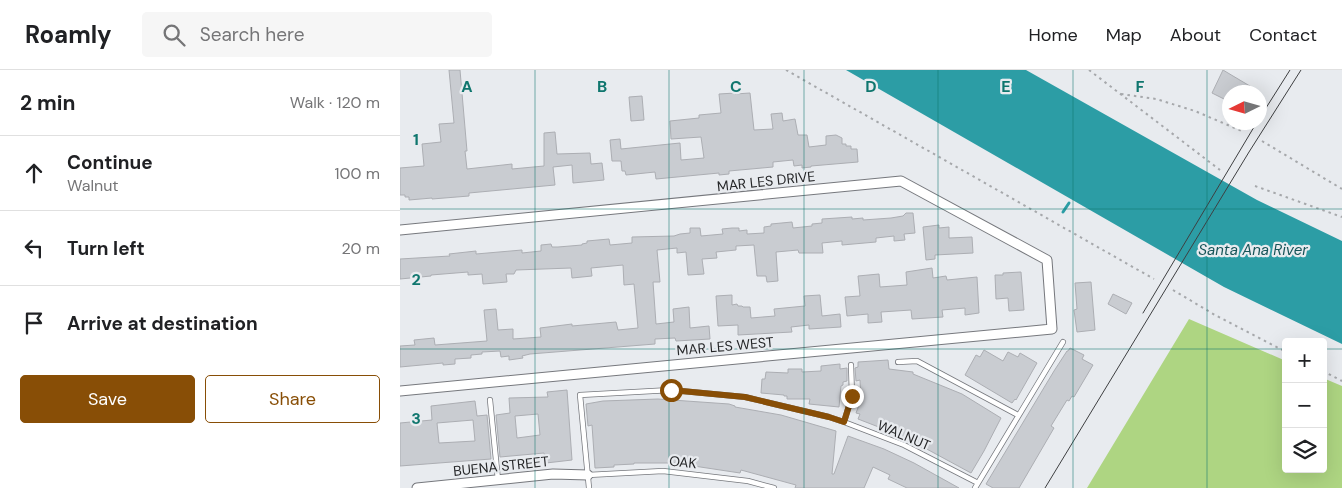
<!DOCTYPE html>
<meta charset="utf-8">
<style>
body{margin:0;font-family:"DM Sans",sans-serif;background:#f6f6f6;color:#202124}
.controls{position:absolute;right:15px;bottom:15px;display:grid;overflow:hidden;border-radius:5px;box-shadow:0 5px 20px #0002}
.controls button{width:45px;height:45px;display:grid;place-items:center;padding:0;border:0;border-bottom:1px solid #e0e0e0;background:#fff;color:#202124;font:25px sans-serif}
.compass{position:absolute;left:822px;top:15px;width:45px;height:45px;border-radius:50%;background:#fff;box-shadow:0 5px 20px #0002;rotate:265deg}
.stop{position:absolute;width:15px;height:15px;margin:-11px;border:4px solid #884e06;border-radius:50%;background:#fff}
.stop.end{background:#884e06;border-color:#fff;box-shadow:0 1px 5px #0008}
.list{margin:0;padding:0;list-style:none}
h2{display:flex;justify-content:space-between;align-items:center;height:65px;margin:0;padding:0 20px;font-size:21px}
h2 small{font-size:16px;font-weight:400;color:#757577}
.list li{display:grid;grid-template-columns:32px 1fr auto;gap:15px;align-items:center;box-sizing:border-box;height:75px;padding:0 20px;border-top:1px solid #e0e0e0}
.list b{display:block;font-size:19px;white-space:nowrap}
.list p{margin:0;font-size:16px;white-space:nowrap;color:#757577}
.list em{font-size:16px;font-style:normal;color:#757577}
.actions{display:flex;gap:10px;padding:15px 20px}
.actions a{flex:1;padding:11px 0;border:1px solid #884e06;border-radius:5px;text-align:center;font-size:18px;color:#884e06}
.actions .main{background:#884e06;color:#fff}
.icon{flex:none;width:28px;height:28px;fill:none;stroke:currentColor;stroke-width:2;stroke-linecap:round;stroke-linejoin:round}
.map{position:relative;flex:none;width:942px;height:418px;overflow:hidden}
header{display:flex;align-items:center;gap:30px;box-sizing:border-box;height:70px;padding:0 25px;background:#fff;border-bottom:1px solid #e0e0e0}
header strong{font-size:24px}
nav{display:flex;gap:28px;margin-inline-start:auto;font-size:18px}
.search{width:350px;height:45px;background:#f6f6f6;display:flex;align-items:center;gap:12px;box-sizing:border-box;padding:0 18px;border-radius:5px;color:#757577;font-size:19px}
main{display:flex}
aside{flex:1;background:#fff}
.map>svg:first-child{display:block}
.green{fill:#aed582}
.water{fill:#2c9da5}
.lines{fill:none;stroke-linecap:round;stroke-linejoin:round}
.stream{stroke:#2c9da5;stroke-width:3}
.building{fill:#c9ccd1;stroke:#acaeb3;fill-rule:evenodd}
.service-casing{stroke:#76787d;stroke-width:6}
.minor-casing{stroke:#76787d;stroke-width:11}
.path{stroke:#a6a8ab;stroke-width:2;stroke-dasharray:2.5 4;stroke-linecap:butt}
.service{stroke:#fff;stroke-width:4.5}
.minor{stroke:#fff;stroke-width:9}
.tram{stroke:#3e3f41;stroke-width:1}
.route{stroke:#884e06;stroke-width:6}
.grid{fill:none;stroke:#0f766e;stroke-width:1;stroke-opacity:0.55}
.labels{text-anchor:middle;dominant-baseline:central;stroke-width:4.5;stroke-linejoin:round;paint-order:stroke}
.street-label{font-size:14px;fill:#252628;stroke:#e8ebef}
.water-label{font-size:15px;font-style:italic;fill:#165458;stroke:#e8ebef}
.grid-label{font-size:16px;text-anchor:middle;font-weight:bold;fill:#0f766e;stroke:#e8ebef;stroke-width:4.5;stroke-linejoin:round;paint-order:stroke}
</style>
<header>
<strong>Roamly</strong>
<div class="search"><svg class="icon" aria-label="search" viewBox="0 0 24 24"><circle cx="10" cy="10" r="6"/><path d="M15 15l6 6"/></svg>Search here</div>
<nav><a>Home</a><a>Map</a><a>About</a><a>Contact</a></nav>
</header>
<main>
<aside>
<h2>2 min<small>Walk · 120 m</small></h2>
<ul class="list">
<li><svg class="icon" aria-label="ahead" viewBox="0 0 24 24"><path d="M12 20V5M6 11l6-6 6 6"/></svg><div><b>Continue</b><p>Walnut</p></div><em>100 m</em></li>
<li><svg class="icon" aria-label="left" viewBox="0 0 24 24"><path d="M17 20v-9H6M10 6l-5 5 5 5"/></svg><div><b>Turn left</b></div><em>20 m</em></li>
<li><svg class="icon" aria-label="arrive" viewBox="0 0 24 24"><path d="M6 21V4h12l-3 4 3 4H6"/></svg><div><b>Arrive at destination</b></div></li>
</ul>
<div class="actions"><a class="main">Save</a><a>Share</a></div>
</aside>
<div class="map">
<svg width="942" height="418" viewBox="0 0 942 418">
<rect width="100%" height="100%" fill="#e8ebef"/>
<!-- green -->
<path class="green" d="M789,249L886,291V399H923V308L942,316V418H687Z"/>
<!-- water -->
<path class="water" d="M446,0H626L857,130L942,171V274L824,217Z"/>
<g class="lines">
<!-- stream -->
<path class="stream" d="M663,142L669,133"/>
</g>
<!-- building -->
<path class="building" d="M49,0H60L67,81H65L67,99L112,94V99L144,96V63L155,62L157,84L190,83L191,94L202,93L204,110L173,113L172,95L153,97L155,115L69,123V126L32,129V128L9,130V127H5V125H0V98L24,96L22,74L41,72L39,54L54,53Z
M823,0L833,6L860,22H830V32L812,23Z
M335,23V24L350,23L354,60L373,59L371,44L382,43L383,51L395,49L398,65H407L409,77L426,75V66L436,65L442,68V74H446V76H451V79H457L458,92L411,96V97L402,98V95L394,96L393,90L373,92V97L329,101V104L319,105V103L256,109L255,102L226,105L225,101H222L221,91H212L210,70L220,69L221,79L280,73L281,90L304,88L301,67L271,69L270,51L299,48V45L321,43L319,24Z
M242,26L244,50L231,51L229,27Z
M506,143H513L515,163L504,164L505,170L494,171V166L476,168V172L442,175V171L422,173L423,183H399L398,180L376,182L378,211L367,212L366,206H357L354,175L336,176V180L316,182L317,188L302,189L304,204L288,205L286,182L277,183V178L257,180L260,212H253L256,254L274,252L273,239L289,237L290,258L309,256L310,269L276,271L275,268L255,269V274L130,284L122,286L123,288L109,290V286L101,287L100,281L82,282V284L71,285V288L55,289V294L43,295V293L0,297V276L15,275L14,270L34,268L35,275L87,271L84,240L96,239L98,260L113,259V269L141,267L140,258L172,254V256L216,252L218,260L238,258L234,214L224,215L223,195L191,198L192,206L172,208L171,198L116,200L114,204H106L107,212L83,214L82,204L68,205V202L31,205V206L0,209V189L50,186L49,184L76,181V184L122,180V183L141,181V175L151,174L152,177H158L182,175V174L187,173V171L209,169L210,175L232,173V167L274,166L280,164L290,163V158H300L301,166L323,164L322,159L332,158H339V161L347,160V164L364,163V157L371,156V154L392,152L393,158L412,156V154L422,153V149L452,147V149L463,148V150L491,148L503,146Z
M539,155V158L549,157V168L572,167L573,183L535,185V189L526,190L523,157Z
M532,198L533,208L546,206L547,210L577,207L579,243L565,245V238L542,240L543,247L512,249L511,240L481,242L482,252L468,253V244L447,246L445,227L460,226L458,206L479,204L480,217L507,215L506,202Z
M621,202L624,240L609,241L608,228L596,229L595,205H603V203Z
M691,212L695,260L677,262L674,240L677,239L675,213Z
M713,224L732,233L726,244L708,234Z
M332,225V235L337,234L338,236H342L343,237H350L351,248L375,246L374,239L405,236L404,226L420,225L422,246L440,244L441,257L409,259V255L391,257L392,262L338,265V255L318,256L316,226Z
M670,278L684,285L682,289L693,295L674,327L672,326L669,331L667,330L651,356L654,358L619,418H593L586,414L654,301L667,281H668Z
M584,280L603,291L608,282L618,287L620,283L637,293L616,330L615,329L612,333L565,305L576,285L580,287Z
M488,290L489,299L513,302V304L562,324L601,348L584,381L571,403L523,377L522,378L494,365L489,361L458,349L460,344L456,343L461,330L460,310L456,311L455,298L458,297V292Z
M440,294V299L447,298V311L443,312V315L441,316L439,337L409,334L410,329H387V326H384V325L361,323L362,309H365L366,302L388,303V299H402V302L421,301V296Z
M167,320L172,390L146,393L144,383L100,387L96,345L110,343L109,328L148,327L147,322ZM138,344L140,365L117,368L115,346Z
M258,329L329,334L335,336V337L381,345L436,361L432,404H434L448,366L484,379L514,393L559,418H507L488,409L490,405L473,397L464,418H395L396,415L341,400L340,403L274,393H234V394L214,395V397L195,398L192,355L188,356L186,334L203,331Z
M75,331L77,346L87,345L91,389L0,396V353L32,350L31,336ZM73,350L75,371L39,373L37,353Z"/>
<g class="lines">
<!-- service casing -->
<g class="service-casing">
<path id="service" d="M498,292L517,291L618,345
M90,330L98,410
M444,352L452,326L451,295
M188,405L263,401L348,411L374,418
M189,418L180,325L271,320L345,327L429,347L444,352L504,375L578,413
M575,418L663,272"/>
</g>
<!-- minor casing -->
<g class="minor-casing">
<path id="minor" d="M0,160L501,111L647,190L652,259L0,321
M17,418L153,404L188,405"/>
</g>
<!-- path -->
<path class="path" d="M386,0L754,209
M689,0L820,100
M721,24L756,29L795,41L844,62
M862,71L942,119
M855,116L942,147
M773,220L815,245L886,282
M923,301L942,311"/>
<!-- service -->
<use href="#service" class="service"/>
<!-- minor -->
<use href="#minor" class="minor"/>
<!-- tram -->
<path class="tram" d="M859,49L890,0
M743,243L857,52
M645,418L849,82L901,0"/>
</g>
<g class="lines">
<!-- route -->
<path class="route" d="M271,320L345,327L429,347L444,352L452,326"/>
</g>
<!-- grid -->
<path class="grid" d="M135,0V418M269,0V418M404,0V418M538,0V418M673,0V418M807,0V418M0,139H942M0,279H886M923,279H942"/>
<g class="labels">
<!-- street labels -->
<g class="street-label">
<text transform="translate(366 111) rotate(-6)">MAR LES DRIVE</text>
<text transform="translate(325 276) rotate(-5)">MAR LES WEST</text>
<text transform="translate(504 365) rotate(23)">WALNUT</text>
<text transform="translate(283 392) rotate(6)">OAK</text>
<text transform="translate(101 396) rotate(-6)">BUENA STREET</text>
</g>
<!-- water labels -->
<g class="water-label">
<text x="853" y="180">Santa Ana River</text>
</g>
</g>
<g class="grid-label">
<text x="67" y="22">A</text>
<text x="202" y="22">B</text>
<text x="336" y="22">C</text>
<text x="471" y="22">D</text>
<text x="606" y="22">E</text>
<text x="740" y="22">F</text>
<text x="16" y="75">1</text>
<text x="16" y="215">2</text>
<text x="16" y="354">3</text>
</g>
</svg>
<div class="controls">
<button>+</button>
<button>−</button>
<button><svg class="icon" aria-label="layers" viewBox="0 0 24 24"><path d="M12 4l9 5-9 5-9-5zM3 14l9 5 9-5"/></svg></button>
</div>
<svg class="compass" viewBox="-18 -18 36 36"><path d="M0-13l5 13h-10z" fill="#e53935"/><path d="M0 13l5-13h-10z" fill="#757577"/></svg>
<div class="stop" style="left:271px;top:320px"></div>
<div class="stop end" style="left:452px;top:326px"></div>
</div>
</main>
